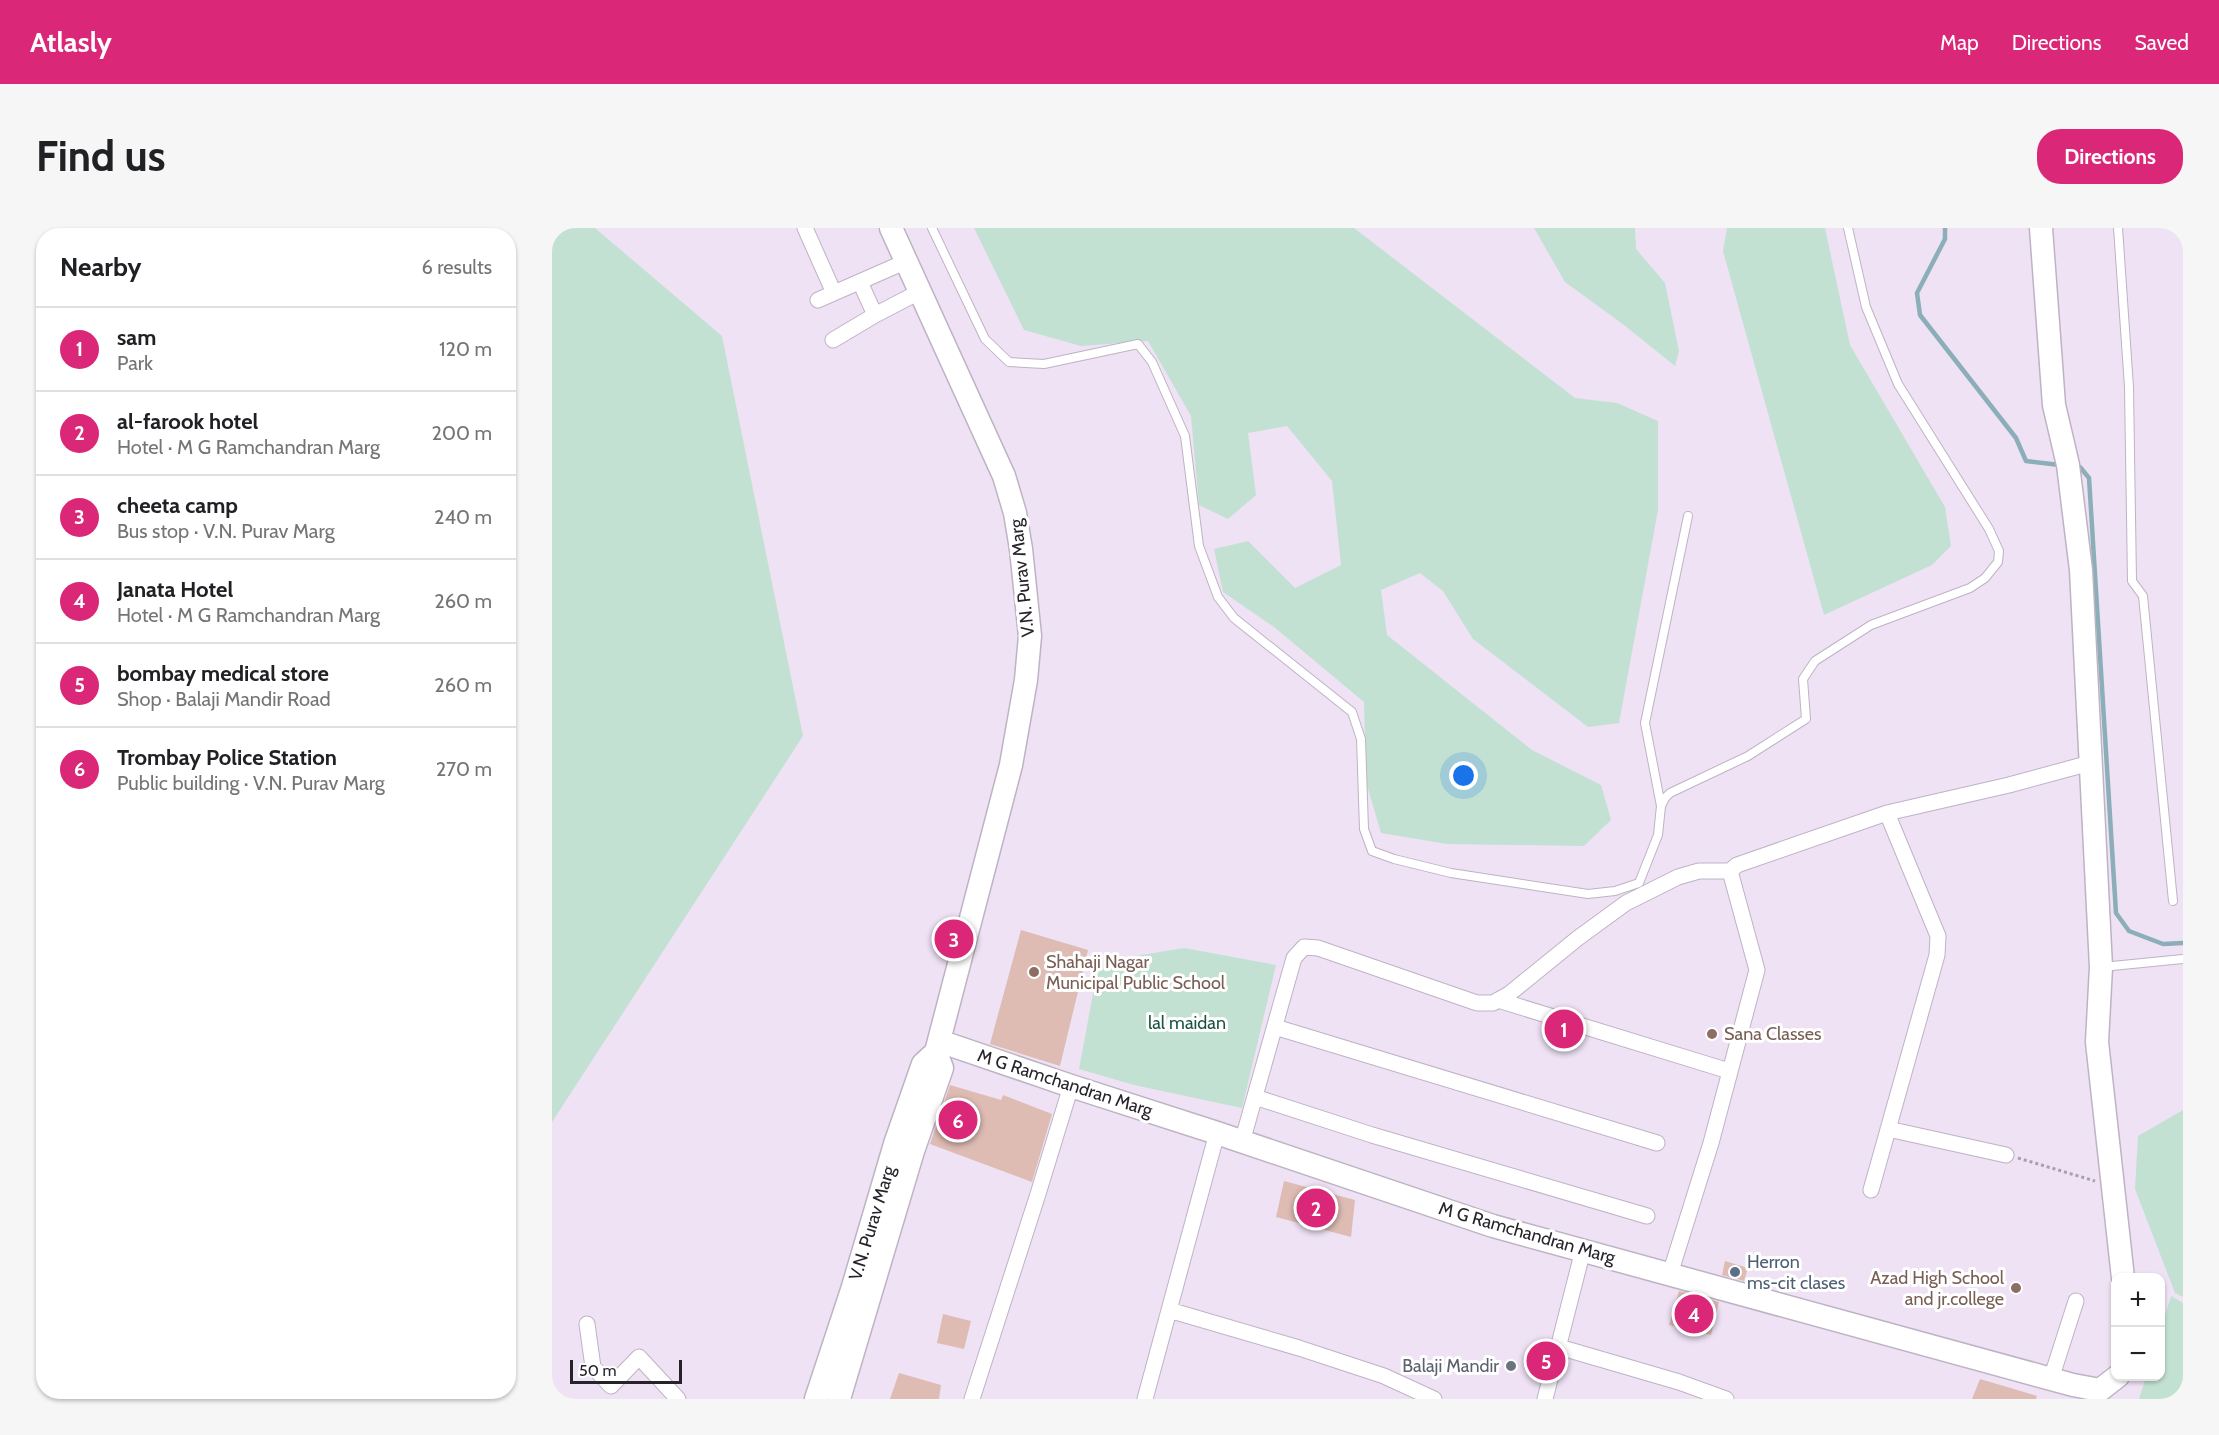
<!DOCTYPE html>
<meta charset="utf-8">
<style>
body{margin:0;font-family:Cabin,sans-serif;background:#f6f6f6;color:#202124}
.controls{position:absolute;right:18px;bottom:18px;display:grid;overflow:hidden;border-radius:12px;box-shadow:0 2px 4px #0004}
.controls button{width:54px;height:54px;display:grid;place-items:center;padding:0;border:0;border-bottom:2px solid #e0e0e0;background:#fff;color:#202124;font:30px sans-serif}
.scale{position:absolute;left:18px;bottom:15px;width:112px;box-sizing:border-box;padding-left:6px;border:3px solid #27232a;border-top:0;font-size:16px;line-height:21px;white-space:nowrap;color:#27232a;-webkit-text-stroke:4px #fff;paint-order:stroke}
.you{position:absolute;left:912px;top:548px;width:21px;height:21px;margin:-15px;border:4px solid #fff;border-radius:50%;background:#1a73e8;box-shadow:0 0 0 9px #1a73e833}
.badge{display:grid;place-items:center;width:39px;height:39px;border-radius:50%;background:#db2777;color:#fff;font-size:20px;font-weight:700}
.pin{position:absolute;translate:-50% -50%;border:3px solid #fff;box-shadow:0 2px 6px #0006}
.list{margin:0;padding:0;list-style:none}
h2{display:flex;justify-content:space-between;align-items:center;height:78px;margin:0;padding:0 24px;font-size:26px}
h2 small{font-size:20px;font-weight:400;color:#757577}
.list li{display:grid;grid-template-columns:39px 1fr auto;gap:18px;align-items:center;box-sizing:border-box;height:84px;padding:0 24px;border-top:2px solid #e0e0e0}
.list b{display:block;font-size:22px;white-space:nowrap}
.list p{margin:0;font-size:20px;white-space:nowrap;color:#757577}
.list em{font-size:20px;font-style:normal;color:#757577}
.map{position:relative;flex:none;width:1631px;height:1171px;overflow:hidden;border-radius:24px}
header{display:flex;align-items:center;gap:36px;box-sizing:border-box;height:84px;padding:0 30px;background:#db2777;color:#fff}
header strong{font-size:28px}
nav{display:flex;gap:33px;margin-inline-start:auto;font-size:21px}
.intro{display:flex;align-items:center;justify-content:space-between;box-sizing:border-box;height:144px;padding:0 36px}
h1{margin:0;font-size:42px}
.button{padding:15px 27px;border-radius:24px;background:#db2777;color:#fff;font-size:21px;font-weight:700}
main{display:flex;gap:36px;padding:0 36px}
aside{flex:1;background:#fff;border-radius:24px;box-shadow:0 2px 4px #0004}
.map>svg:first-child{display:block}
.green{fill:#c3e1d2}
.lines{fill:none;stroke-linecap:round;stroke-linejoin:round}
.stream{stroke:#8baeb8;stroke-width:4.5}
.building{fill:#debcb4}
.lane-casing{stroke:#beb3c4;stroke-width:10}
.street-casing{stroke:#beb3c4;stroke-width:17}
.secondary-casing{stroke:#beb3c4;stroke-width:25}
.path{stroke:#a89fad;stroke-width:3;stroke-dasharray:3 3;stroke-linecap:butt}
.lane{stroke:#fff;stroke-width:8}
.street{stroke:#fff;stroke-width:15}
.secondary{stroke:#fff;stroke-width:22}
.education-dot{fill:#8d6e63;stroke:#fff;stroke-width:2}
.service-dot{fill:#5c6f8a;stroke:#fff;stroke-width:2}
.worship-dot{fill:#6b7280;stroke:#fff;stroke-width:2}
.labels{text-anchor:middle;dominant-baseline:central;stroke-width:6;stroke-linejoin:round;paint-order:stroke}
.street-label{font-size:18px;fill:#27232a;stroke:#fff}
.education-label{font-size:18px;fill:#785e54;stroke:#fff;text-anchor:start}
.park-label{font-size:18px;fill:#1a543e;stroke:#fff}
.service-label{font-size:18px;fill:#4e5e75;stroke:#fff;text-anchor:start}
.worship-label{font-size:18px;fill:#5b616d;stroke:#fff;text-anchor:end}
</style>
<header>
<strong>Atlasly</strong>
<nav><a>Map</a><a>Directions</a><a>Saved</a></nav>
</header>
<div class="intro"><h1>Find us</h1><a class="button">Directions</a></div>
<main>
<aside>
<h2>Nearby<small>6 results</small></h2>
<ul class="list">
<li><span class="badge">1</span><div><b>sam</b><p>Park</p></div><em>120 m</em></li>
<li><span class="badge">2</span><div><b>al-farook hotel</b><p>Hotel · M G Ramchandran Marg</p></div><em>200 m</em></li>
<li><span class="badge">3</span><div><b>cheeta camp</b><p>Bus stop · V.N. Purav Marg</p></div><em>240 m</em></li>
<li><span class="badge">4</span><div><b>Janata Hotel</b><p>Hotel · M G Ramchandran Marg</p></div><em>260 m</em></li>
<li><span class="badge">5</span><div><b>bombay medical store</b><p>Shop · Balaji Mandir Road</p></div><em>260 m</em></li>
<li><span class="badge">6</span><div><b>Trombay Police Station</b><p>Public building · V.N. Purav Marg</p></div><em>270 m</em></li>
</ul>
</aside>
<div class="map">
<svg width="1631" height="1171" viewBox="0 0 1631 1171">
<rect width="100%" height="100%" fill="#eee2f4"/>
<!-- green -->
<path class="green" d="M0,0H43L170,108L251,508L0,894Z
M422,0H802L1023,170L1065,175L1106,193V282L1067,495L1036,499L921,411L891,363L868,345L829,362L835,407L980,522L1049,557L1059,592L1032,618L895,616L829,605L814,554L812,474L722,399L671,364L662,321L696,313L743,360L789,337L780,253L735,198L696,205L704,267L676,291L647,277L639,188L596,113L529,118L472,102Z
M982,0H1083L1084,21L1113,55L1127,123L1123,138L1072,97L1013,54Z
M1175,0H1273L1298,117L1393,279L1399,318L1380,337L1272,387L1171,23Z
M632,720L724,737L690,880L582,857L527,841L547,734Z
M1631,882V1069L1623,1065L1583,961L1586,908Z
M1619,1068L1631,1075V1171H1587L1594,1149L1608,1148L1609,1101Z"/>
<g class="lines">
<!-- stream -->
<path class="stream" d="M1393,0V11L1365,65L1368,87L1464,210L1474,233L1508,237
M1522,239H1528L1537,250L1564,685L1577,703L1611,716L1631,715"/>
</g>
<!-- building -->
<path class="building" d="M469,702L536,722L508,838L438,816Z
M398,857L449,872L451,867L500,886L480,954L378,916Z
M732,953L803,972L799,1009L724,989Z
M1173,1033L1196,1040L1192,1053L1170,1047Z
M1127,1063L1167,1074L1159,1107L1117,1097Z
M391,1086L419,1093L412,1121L385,1115Z
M347,1145L389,1157L387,1171H338Z
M1428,1151L1485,1168L1484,1171H1420Z"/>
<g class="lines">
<!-- lane casing -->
<g class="lane-casing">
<path id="lane" d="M380,0L433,111L457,134L492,136L586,116L600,134L633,208L647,318L666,369L682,390L800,484L809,511L812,601L820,623L842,631L899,645L1036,666L1063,663L1087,655L1106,607L1109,578L1113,570L1118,565L1196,528L1254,491L1251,451L1263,433L1319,397L1418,360L1433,350L1446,334L1447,323L1437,301L1346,156L1314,79L1296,0
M1566,0L1577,159L1580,353L1591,368L1621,673
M1109,578L1093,495L1136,288
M1550,739L1631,731"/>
</g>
<!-- street casing -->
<g class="street-casing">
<path id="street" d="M253,0L282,65
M266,72L355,33
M323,87L369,63
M281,112L323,87L308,54
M946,772L1177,843
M723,799L1105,915
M703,869L820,907L1095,988
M1336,901L1454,927
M690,914L742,730L752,719L766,720L925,775H941L957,766L1026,710L1074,675L1126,649L1147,643H1178L1185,637L1335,585L1457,557L1538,535
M1319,962L1385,727L1386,708L1335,585
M1118,1046L1159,915L1205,742L1178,643
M617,1082L747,1120L832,1148L882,1171
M35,1096L41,1139L59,1158L87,1129L126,1171
M1007,1119L1127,1154L1174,1171
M1499,1151L1524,1073
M420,1171L486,966L519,858
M593,1171L665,905
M993,1171L1031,1022"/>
</g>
<!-- secondary casing -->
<g class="secondary-casing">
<path id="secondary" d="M1489,0L1502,177L1516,237L1529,342L1549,739L1545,814L1571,1050
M387,813L519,858L665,905L941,998L1521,1157L1548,1162L1566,1148
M264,1171L300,1062L343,916L371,836L384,824L459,537L474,452L478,408L469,321L463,285L452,248L339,0
M287,1171L361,923L390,840L384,824"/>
</g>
<!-- path -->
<path class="path" d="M1466,930L1543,953"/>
<!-- lane -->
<use href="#lane" class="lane"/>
<!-- street -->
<use href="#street" class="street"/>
<!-- secondary -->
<use href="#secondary" class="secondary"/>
</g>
<!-- markers -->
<g class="education-dot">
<circle cx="482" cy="744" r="6"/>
<circle cx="1160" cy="806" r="6"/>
<circle cx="1464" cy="1060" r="6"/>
</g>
<circle class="service-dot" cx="1183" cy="1044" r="6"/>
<circle class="worship-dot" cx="959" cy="1138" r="6"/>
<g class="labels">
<!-- street labels -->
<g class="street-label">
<text transform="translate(470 350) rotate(-96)">V.N. Purav Marg</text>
<text transform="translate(513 855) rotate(18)">M G Ramchandran Marg</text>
<text transform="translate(320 995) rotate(-73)">V.N. Purav Marg</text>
<text transform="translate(975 1005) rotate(16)">M G Ramchandran Marg</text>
</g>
<!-- education labels -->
<g class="education-label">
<text x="494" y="734">Shahaji Nagar<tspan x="494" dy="21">Municipal Public School</tspan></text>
<text x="1172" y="806">Sana Classes</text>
<text x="1452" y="1050" text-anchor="end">Azad High School<tspan x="1452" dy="21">and jr.college</tspan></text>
</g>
<!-- park labels -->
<g class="park-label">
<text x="635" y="795">lal maidan</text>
</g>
<!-- service labels -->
<g class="service-label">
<text x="1195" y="1034">Herron<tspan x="1195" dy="21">ms-cit clases</tspan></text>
</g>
<!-- worship labels -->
<g class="worship-label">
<text x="947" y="1138">Balaji Mandir</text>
</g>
</g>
</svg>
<div class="controls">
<button>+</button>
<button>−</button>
</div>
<div class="scale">50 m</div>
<div class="you"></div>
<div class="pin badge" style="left:1012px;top:801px">1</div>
<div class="pin badge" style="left:764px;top:980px">2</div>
<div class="pin badge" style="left:402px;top:711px">3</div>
<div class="pin badge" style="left:1142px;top:1086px">4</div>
<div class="pin badge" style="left:994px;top:1133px">5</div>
<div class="pin badge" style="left:406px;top:892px">6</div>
</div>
</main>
